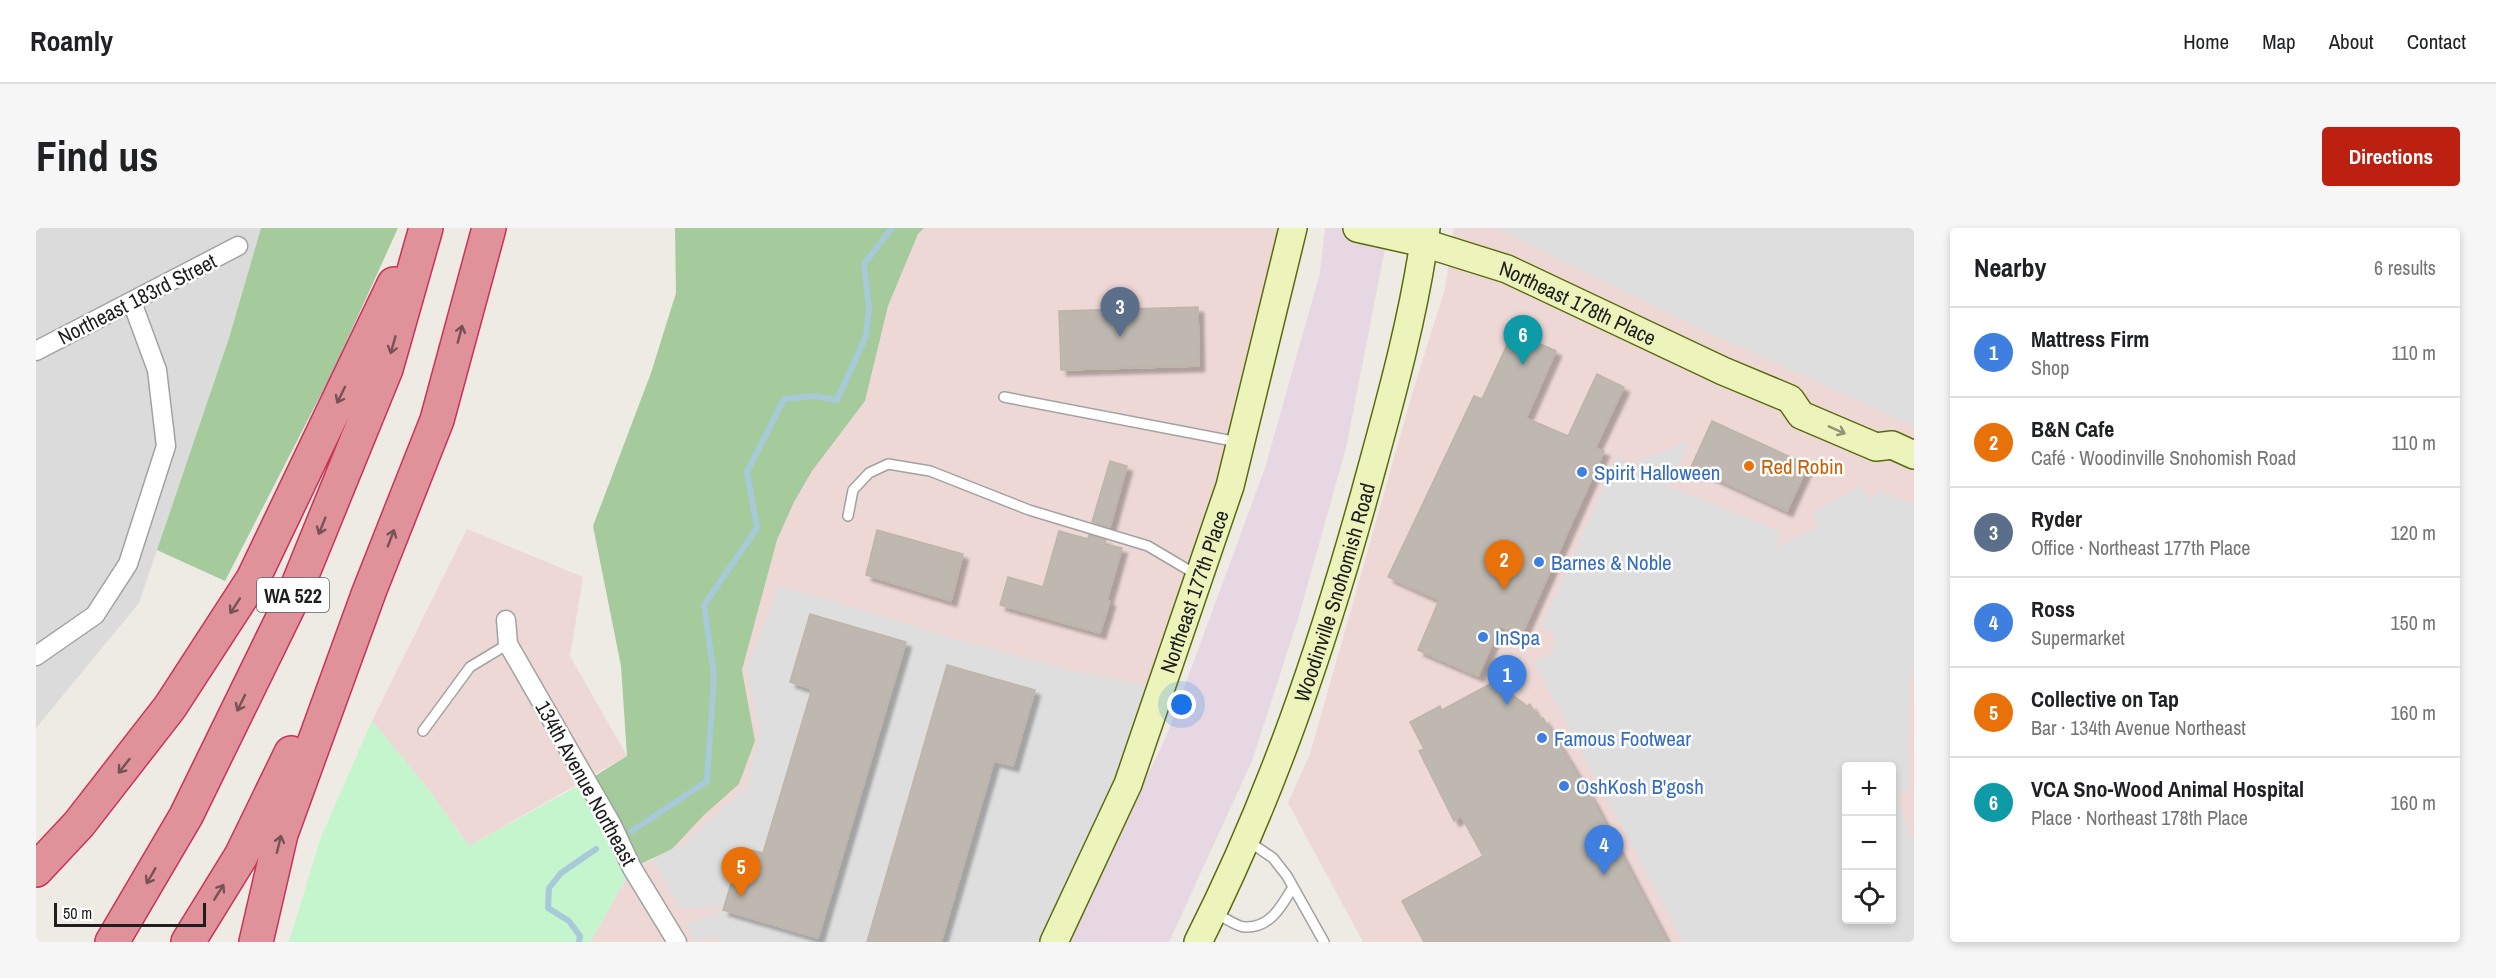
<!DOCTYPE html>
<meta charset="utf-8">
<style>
body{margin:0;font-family:"Archivo Narrow",sans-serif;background:#f6f6f6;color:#202124}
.controls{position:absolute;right:18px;bottom:18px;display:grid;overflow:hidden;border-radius:6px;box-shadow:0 3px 9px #0003}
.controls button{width:54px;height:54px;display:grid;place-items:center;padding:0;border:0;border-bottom:2px solid #e0e0e0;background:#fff;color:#202124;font:30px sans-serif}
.scale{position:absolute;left:18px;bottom:15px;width:152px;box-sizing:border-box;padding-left:6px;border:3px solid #1e1e1e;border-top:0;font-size:16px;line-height:21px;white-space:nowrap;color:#1e1e1e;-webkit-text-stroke:4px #fff;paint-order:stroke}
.you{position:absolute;left:1146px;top:477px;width:21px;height:21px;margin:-15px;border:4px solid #fff;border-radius:50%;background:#1a73e8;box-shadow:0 0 0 9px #1a73e833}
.badge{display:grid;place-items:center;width:39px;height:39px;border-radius:50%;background:#bb2010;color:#fff;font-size:20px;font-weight:700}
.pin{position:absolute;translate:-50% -50px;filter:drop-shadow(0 2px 3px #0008)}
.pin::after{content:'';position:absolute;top:32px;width:21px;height:18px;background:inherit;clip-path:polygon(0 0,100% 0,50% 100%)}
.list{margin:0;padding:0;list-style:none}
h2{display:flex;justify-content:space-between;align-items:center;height:78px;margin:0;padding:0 24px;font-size:26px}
h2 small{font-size:20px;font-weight:400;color:#757577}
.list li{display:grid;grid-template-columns:39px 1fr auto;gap:18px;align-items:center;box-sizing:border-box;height:90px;padding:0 24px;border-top:2px solid #e0e0e0}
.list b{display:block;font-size:22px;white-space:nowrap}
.list p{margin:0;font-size:20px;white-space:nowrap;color:#757577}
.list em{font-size:20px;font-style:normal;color:#757577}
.icon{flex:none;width:33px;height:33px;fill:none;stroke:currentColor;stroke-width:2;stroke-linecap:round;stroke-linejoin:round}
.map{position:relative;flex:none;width:1878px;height:714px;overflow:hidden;border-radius:6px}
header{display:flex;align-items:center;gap:36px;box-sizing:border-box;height:84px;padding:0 30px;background:#fff;border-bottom:2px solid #e0e0e0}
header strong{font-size:28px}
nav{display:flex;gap:33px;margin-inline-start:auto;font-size:21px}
.intro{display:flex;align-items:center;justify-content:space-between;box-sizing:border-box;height:144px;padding:0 36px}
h1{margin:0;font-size:42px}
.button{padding:15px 27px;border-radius:6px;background:#bb2010;color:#fff;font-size:21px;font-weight:700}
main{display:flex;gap:36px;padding:0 36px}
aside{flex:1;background:#fff;border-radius:6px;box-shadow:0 3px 9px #0003}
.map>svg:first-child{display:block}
.residential{fill:#dcdbdb}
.commercial{fill:#edd8d5;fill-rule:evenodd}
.industrial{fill:#e6d7e2}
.forest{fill:#a5ca9c}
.park{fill:#c4f5cd}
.parking{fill:#dedede;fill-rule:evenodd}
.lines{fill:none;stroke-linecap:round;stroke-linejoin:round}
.stream{stroke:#a8c9d8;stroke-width:6}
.building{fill:#beb8b1;stroke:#beb4a8;stroke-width:1.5;filter:url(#shadow)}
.lane-casing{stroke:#a2a2a2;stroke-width:12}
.street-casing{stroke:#a2a2a2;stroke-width:21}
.secondary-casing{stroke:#596c0d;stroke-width:30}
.highway-casing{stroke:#cb3258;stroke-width:36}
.lane{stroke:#fff;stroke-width:9}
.street{stroke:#fff;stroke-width:18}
.secondary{stroke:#ecf4bc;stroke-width:27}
.highway{stroke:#df9299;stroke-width:33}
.oneway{stroke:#755255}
.oneway2{stroke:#8f9475}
.food-dot{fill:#e8710a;stroke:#fff;stroke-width:2}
.shop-dot{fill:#3f7fe0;stroke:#fff;stroke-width:2}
.labels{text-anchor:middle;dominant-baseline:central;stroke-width:5;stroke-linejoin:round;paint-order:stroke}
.shield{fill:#fff;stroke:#626262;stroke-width:1.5}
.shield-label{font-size:20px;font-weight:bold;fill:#1e1e1e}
.street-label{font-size:21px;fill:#1e1e1e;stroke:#fff}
.food-label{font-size:21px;fill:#c56008;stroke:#fff;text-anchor:start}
.shop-label{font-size:21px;fill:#366cbe;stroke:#fff;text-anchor:start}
</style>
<header>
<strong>Roamly</strong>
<nav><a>Home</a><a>Map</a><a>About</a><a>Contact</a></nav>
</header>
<div class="intro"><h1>Find us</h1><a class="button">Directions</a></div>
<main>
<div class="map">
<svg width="1878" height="714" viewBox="0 0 1878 714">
<defs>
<filter id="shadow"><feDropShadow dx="5.5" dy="5.5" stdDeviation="1.5" flood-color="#0004"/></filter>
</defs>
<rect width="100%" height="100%" fill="#eeebe4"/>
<!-- residential -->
<path class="residential" d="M0,0H225L193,110L103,375L0,500Z"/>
<!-- commercial -->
<path class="commercial" d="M888,0H1257L1194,258L1018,714H554L596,640L617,631L703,556L719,513L706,442L741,312L758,274L776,243L829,173L852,78L882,6Z
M1418,0H1878V714H1327L1252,575L1274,526L1379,156L1409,61ZM1810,538H1856V692H1810Z
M431,301L547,349L534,428L591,528L433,618L393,562L336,493Z"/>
<!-- industrial -->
<path class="industrial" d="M1289,0H1353L1310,220L1262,391L1216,533L1133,714H1031L1130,509L1229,240L1284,45Z"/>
<!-- forest -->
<path class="forest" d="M225,0H362L297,143L189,353L121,322L193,110Z
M639,0H888L882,6L852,78L829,173L776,243L758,274L741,312L706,442L719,513L703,556L668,587L636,621L596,640L551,553L591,528L585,438L557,298L615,145L640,65Z"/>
<!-- park -->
<path class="park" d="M336,493L393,562L433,618L551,553L596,640L554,714H253L285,609Z"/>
<!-- parking -->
<path class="parking" d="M1459,0H1878V198L1673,105Z
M1654,213L1633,258L1745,304L1740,319L1782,298L1776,285L1825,258L1835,272L1843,262L1878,277V434L1873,462L1872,517L1873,564L1861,565L1874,610H1878V714H1647L1498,434L1517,424L1519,405L1505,399L1581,229L1595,236ZM1810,538H1856V692H1810Z
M743,357L926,413L1038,443L1124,461L1018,714H905L958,533L977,538L999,462L912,437L831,714H683V707L660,714L650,697L687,682L781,710L869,414L774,386L754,454L776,461L727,625L706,620L688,678L644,681L617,631L649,615L711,557L724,505L710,442Z"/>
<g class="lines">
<!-- stream -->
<path class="stream" d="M596,603L671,553L678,448L668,377L721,300L711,244L748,171L778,168L801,172L830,108L833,80L828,36L856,0
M543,714L544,708L533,693L512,680L513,660L525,645L560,621"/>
</g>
<!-- building -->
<path class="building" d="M1162,79L1163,138L1025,142L1023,83Z
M1477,104L1520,123L1490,190L1532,208L1561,146L1588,159L1559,220L1568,223L1485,408L1464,398L1442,448L1382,422L1403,372L1352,349L1438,168L1446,171Z
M1676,193L1772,237L1751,283L1655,239Z
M1074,233L1091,238L1074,299L1056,294Z
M841,302L927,326L915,373L830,347Z
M1023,303L1052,311L1053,307L1070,312L1069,316L1086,320L1071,372L1074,373L1064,405L964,377L972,349L1007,359Z
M774,386L870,414L782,710L687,682L706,620L727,625L776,461L754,454Z
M911,437L999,462L977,538L958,533L905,714H831Z
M1458,454L1491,478L1494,476L1503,492L1507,490L1556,571L1631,714H1388L1366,673L1447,628L1425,588L1418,593L1383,523L1388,521L1374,494L1404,478L1406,482Z"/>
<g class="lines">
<!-- lane casing -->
<g class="lane-casing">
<path id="lane" d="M968,169L1202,214
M812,288L817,262L833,245L852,236L894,243L993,282L1112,318L1161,347
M387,503L434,439L472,416
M1212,613L1237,630L1251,648L1288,714
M1179,685C1188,689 1201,699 1209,699C1235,700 1246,677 1257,659"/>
</g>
<!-- street casing -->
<g class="street-casing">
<path id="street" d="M0,123L202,18
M470,392L472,416L576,597L596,640L641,714
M0,428L59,387L92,336L130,218L121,142L96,74"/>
</g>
<!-- secondary casing -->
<g class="secondary-casing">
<g id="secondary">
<path id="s1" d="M1321,0L1388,15L1471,41L1687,143L1754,171L1765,187L1840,219L1856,217L1878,227"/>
<path id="s2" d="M1018,714L1092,556L1194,258L1257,0"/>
<path id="s3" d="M1162,714C1235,570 1286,420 1329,265C1353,177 1378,90 1390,0"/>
</g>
</g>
<!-- highway casing -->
<g class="highway-casing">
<path id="highway" d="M0,642L43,596L134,479L217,351L358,56
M76,714L150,588L257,369L350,141L390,0
M152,714L205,628L255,525
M220,714L245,606L333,364L401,192L453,0"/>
</g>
<!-- lane -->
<use href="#lane" class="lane"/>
<!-- street -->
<use href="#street" class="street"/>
<!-- secondary -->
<use href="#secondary" class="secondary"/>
<!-- highway -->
<use href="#highway" class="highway"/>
</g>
<!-- one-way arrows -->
<defs><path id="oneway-shaft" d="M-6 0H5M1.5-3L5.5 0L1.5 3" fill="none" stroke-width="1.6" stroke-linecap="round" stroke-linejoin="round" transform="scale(1.5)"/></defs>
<g class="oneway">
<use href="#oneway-shaft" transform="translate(424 106) rotate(-75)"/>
<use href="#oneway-shaft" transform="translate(357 117) rotate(106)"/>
<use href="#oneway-shaft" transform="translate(305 167) rotate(116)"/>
<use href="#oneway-shaft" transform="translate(286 298) rotate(112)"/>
<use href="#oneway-shaft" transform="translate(355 310) rotate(-69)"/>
<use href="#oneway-shaft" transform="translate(199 378) rotate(123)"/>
<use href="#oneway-shaft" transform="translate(205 475) rotate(116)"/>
<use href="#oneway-shaft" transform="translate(88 538) rotate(128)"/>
<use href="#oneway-shaft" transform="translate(243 616) rotate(-76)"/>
<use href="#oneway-shaft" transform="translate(115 648) rotate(120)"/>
<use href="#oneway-shaft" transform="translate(183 664) rotate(-58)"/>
</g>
<use class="oneway2" href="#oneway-shaft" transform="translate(1801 202) rotate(24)"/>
<!-- markers -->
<circle class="food-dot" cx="1713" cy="238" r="6"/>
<g class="shop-dot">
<circle cx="1546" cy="244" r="6"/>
<circle cx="1503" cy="334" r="6"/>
<circle cx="1447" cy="409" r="6"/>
<circle cx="1506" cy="510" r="6"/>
<circle cx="1528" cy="558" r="6"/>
</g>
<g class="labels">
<!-- shield labels -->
<rect class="shield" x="221" y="350" width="72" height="34" rx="4.5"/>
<g class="shield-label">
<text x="257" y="367">WA 522</text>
</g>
<!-- street labels -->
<g class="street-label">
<text transform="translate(101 71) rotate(-27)">Northeast 183rd Street</text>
<text stroke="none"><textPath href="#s1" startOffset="234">Northeast 178th Place</textPath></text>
<text stroke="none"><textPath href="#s2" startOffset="378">Northeast 177th Place</textPath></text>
<text stroke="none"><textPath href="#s3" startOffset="376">Woodinville Snohomish Road</textPath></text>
<text transform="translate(550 555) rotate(61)">134th Avenue Northeast</text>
</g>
<!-- food labels -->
<g class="food-label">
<text x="1725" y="238">Red Robin</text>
</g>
<!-- shop labels -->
<g class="shop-label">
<text x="1558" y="244">Spirit Halloween</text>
<text x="1515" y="334">Barnes &amp; Noble</text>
<text x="1459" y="409">InSpa</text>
<text x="1518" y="510">Famous Footwear</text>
<text x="1540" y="558">OshKosh B'gosh</text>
</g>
</g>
</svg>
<div class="controls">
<button>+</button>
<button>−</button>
<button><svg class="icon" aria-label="locate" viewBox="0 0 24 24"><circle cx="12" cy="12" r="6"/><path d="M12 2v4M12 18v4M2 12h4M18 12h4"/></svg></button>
</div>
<div class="scale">50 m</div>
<div class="you"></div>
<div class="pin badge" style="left:1471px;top:477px;background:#3f7fe0">1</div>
<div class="pin badge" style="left:1468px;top:362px;background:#e8710a">2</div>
<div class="pin badge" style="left:1084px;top:109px;background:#5c6f8a">3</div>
<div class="pin badge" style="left:1568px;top:647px;background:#3f7fe0">4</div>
<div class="pin badge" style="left:705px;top:669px;background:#e8710a">5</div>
<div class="pin badge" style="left:1487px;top:137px;background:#0f9aa8">6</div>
</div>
<aside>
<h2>Nearby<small>6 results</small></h2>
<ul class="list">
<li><span class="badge" style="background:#3f7fe0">1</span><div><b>Mattress Firm</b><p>Shop</p></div><em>110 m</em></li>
<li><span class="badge" style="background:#e8710a">2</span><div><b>B&amp;N Cafe</b><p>Café · Woodinville Snohomish Road</p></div><em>110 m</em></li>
<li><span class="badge" style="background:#5c6f8a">3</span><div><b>Ryder</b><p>Office · Northeast 177th Place</p></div><em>120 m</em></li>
<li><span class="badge" style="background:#3f7fe0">4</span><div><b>Ross</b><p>Supermarket</p></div><em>150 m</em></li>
<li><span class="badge" style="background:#e8710a">5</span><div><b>Collective on Tap</b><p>Bar · 134th Avenue Northeast</p></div><em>160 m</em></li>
<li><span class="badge" style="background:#0f9aa8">6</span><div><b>VCA Sno-Wood Animal Hospital</b><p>Place · Northeast 178th Place</p></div><em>160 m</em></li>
</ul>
</aside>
</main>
